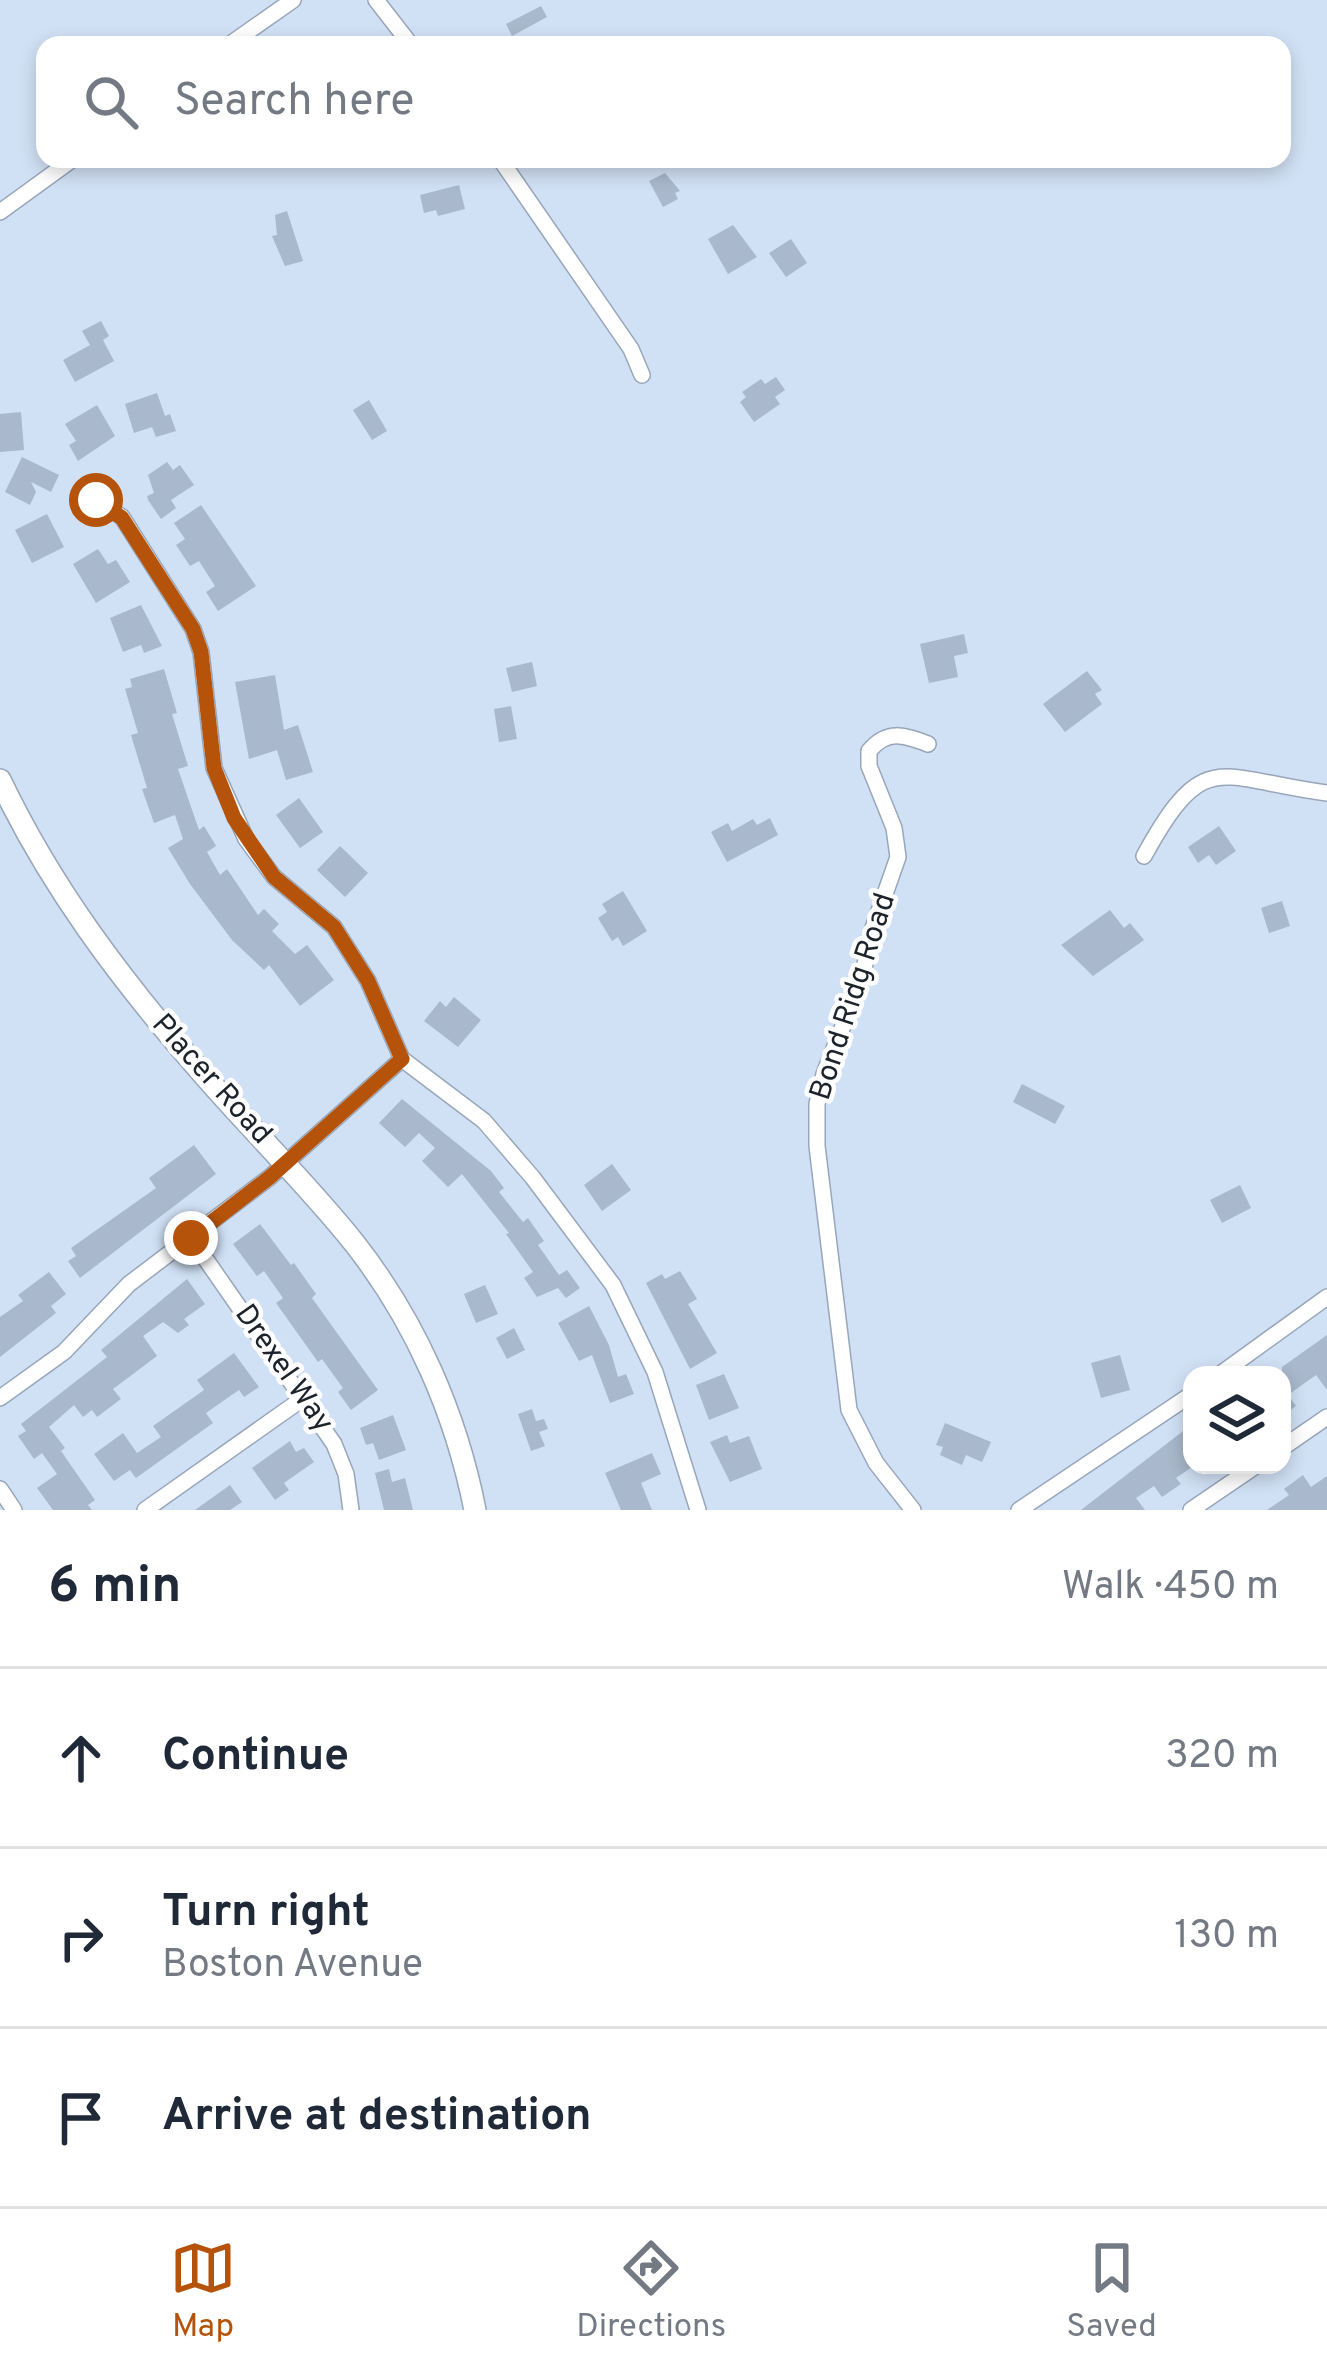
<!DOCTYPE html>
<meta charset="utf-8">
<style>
body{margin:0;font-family:Overpass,sans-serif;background:#f6f6f7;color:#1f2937}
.controls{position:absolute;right:36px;bottom:36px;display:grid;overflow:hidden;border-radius:24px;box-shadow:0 6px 18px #0003}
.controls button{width:108px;height:108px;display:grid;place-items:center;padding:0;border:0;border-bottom:3px solid #e0e1e3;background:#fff;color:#1f2937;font:60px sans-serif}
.stop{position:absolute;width:36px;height:36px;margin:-27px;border:9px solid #b45309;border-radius:50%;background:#fff}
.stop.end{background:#b45309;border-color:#fff;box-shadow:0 3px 12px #0008}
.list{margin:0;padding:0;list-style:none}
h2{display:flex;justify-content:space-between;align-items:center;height:156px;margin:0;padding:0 48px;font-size:51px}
h2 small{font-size:39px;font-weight:400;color:#747a83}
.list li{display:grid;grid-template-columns:78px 1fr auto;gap:36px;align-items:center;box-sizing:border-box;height:180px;padding:0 48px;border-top:3px solid #e0e1e3}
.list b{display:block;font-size:45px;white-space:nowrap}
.list p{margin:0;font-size:39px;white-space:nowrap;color:#747a83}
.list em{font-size:39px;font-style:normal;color:#747a83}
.icon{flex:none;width:66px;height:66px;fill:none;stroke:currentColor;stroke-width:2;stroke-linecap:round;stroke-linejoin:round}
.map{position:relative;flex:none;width:1327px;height:1510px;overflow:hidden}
.search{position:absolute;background:#fff;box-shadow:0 6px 18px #0003;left:36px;right:36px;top:36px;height:132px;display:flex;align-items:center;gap:30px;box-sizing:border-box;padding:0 42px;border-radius:24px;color:#747a83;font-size:45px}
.sheet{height:696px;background:#fff}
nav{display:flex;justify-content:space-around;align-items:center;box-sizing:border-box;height:168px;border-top:3px solid #e0e1e3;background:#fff;font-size:33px;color:#747a83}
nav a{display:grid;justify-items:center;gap:6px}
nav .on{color:#b45309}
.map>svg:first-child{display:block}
.building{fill:#a9b8cc}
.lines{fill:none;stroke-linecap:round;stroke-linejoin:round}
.minor-casing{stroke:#97a6b9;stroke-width:18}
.secondary-casing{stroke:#97a6b9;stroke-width:24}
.minor{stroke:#fff;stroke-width:15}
.secondary{stroke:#fff;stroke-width:21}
.route{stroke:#b45309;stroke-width:15}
.labels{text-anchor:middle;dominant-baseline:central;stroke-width:9;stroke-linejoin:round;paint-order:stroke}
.street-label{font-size:30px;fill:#1d232a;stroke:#fff}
</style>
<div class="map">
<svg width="1327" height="1510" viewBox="0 0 1327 1510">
<rect width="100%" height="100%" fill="#d1e1f5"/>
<!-- building -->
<path class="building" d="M541,6L547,17L512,36L506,24Z
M665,173L680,191L675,193L678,199L663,207L649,181Z
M459,185L465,209L438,216L436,210L424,213L420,195Z
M287,211L303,261L285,266L272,236L277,235L275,215Z
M733,225L757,257L728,274L708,239Z
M791,239L807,263L786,277L769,253Z
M101,321L109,336L103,340L114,361L75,382L63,360L90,345L82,331Z
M776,377L785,390L775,397L780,404L754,422L740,402L746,397L742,392L761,379L765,384Z
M157,393L165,416L170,414L176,431L156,437L152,427L134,433L125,404Z
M369,400L387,431L372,440L353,410Z
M97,405L115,436L78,461L69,445L76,441L65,424Z
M21,412L24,450L0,452V414Z
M22,457L59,475L51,492L31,482L36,492L30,505L5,492Z
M167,462L173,470L180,465L194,485L171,500L176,508L161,519L148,500L147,496L154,493L148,475Z
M201,505L256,586L218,611L206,592L215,586L199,561L190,566L176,545L185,539L174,523Z
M47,514L64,547L32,563L15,530Z
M98,549L108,564L116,560L130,582L96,603L73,564Z
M141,605L162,646L144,653L141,645L123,652L110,618Z
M964,634L968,653L954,656L958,677L929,683L920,644Z
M532,662L537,686L512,692L506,668Z
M164,669L177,713L172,714L188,766L178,769L199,830L204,826L216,846L207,852L220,875L227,869L258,915L264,909L279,924L272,931L295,954L307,945L334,980L300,1006L269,965L264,970L232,940L190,884L168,848L183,839L175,815L154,823L142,789L147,788L131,735L138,733L125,689L132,687L130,679Z
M1087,671L1102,690L1095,694L1102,704L1065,732L1043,704Z
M275,675L284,730L298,725L313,772L286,780L277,750L249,759L235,682Z
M511,706L517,739L499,742L494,709Z
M299,798L323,832L300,848L276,815Z
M770,818L778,835L727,862L711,832L728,823L732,831L753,819L757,825Z
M1219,826L1236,851L1216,865L1209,855L1198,863L1188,847Z
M340,846L368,873L345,897L317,870Z
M623,891L647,931L623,946L618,937L612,941L598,918L607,912L602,904Z
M1282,901L1290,926L1269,933L1261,908Z
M1110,910L1124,928L1130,923L1144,940L1093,976L1061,945Z
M454,997L481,1020L458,1047L424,1021L440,1001L446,1007Z
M1022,1084L1065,1106L1055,1124L1013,1102Z
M402,1099L491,1171L504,1188L499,1192L523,1222L528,1218L544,1241L538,1245L559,1275L567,1270L580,1288L566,1298L558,1288L537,1297L524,1278L533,1272L506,1234L509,1233L462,1174L448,1187L422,1161L435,1148L419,1133L405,1147L379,1123Z
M194,1145L216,1174L80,1278L68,1261L76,1256L71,1248L156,1188L149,1178Z
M612,1164L631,1190L602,1211L584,1185Z
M1240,1185L1251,1208L1222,1223L1210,1200Z
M260,1224L291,1265L294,1263L316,1294L312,1298L378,1390L351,1410L338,1392L343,1388L322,1359L318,1362L276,1303L283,1298L264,1271L257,1276L233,1244Z
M680,1271L697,1299L688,1304L717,1353L690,1369L646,1283L662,1274L665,1279Z
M49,1272L66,1294L51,1306L56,1313L0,1357V1317L23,1301L18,1295Z
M187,1279L205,1304L184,1319L189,1325L178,1333L163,1322L143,1336L157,1356L113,1389L121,1399L97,1417L92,1410L83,1417L74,1405L49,1427L65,1448L61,1451L95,1500L88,1505L92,1510H53L37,1488L57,1474L42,1453L34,1459L18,1436L26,1431L21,1424L107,1357L101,1350Z
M485,1285L498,1314L476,1323L464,1294Z
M589,1306L609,1345L618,1377L626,1374L634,1394L610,1403L592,1355L579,1361L558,1323Z
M514,1328L525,1350L507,1359L496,1338Z
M1327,1335V1390L1316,1375L1288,1395L1296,1406L1282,1416V1367Z
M234,1353L259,1387L244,1397L239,1390L206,1413L213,1423L136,1478L130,1470L114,1481L94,1454L123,1433L137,1453L161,1437L153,1426L204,1390L197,1380Z
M1120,1355L1130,1390L1101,1398L1091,1363Z
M724,1374L739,1408L709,1420L696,1385Z
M532,1409L536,1421L544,1419L548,1429L539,1432L545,1446L531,1451L518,1414Z
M393,1415L406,1450L379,1460L373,1443L366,1445L360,1428Z
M945,1423L991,1442L982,1462L966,1455L962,1465L940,1455L943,1447L936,1445Z
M1187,1428L1192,1435V1467L1176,1478L1181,1484L1162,1497L1154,1486L1136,1498L1145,1510H1081Z
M727,1435L730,1443L749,1436L762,1469L730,1482L710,1442Z
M290,1441L296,1452L304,1448L314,1462L284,1483L289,1490L275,1500L252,1468Z
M652,1453L661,1474L641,1483L652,1510H621L605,1473Z
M389,1469L392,1482L405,1478L413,1510H384L375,1473Z
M1303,1475L1311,1487L1327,1476V1510H1267L1289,1495L1284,1489Z
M230,1485L242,1502L230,1510H195Z"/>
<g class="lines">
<!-- minor casing -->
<g class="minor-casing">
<path id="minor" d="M376,0L411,45
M229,45L293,0
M500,159L631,349L642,375
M0,212L73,159
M96,500L122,517L193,629L201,652L214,768L246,839L274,877L334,927L368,981L402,1059L484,1121L533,1178L613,1285L655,1372L698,1510
M1144,856C1205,745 1218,779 1327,793
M191,1238L334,1444L346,1474L351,1510
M1219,1375L1327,1297
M0,1398L64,1352L129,1284L270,1177L402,1059
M1282,1448L1327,1417
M0,1489L14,1510
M145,1510L305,1397
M913,1510L876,1463L849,1410L817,1146V1104L824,1074L862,978L872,931L898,857L894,828L869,766V751C887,729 904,735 928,744
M1019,1510L1192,1394
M1191,1510L1257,1465"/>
</g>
<!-- secondary casing -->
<g class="secondary-casing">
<path id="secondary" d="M0,780C51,887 119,977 196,1066C248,1127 306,1182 355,1244C416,1322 456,1414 475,1510"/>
</g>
<!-- minor -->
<use href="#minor" class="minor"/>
<!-- secondary -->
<use href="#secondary" class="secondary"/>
</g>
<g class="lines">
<!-- route -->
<path class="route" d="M96,500L122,518L193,629L201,652L214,768L234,818L274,877L334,927L368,981L402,1059L270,1177L191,1238"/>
</g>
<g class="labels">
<!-- street labels -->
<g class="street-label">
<text transform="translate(854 997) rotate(-72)">Bond Ridg Road</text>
<text transform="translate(211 1080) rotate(48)">Placer Road</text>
<text transform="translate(283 1369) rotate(55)">Drexel Way</text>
</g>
</g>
</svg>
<div class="controls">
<button><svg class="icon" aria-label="layers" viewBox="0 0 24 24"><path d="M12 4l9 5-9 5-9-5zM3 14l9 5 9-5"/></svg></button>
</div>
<div class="stop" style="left:96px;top:500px"></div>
<div class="stop end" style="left:191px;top:1238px"></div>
<div class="search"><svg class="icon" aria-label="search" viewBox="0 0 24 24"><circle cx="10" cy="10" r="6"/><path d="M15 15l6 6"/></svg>Search here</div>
</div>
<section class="sheet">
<h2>6 min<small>Walk · 450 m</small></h2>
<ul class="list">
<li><svg class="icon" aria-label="ahead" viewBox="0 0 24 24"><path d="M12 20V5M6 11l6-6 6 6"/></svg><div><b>Continue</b></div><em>320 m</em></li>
<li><svg class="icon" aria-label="right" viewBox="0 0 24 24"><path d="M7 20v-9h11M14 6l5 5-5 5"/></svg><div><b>Turn right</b><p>Boston Avenue</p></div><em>130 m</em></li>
<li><svg class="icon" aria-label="arrive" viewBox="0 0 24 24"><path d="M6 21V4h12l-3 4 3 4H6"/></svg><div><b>Arrive at destination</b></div></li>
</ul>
</section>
<nav>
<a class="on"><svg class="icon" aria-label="map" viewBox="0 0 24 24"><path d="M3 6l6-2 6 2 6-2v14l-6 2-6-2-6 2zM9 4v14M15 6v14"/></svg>Map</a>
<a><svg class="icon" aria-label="directions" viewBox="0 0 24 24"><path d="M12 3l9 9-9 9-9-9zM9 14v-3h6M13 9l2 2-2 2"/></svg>Directions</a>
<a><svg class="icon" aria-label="saved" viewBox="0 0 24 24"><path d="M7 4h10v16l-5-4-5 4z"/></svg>Saved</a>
</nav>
